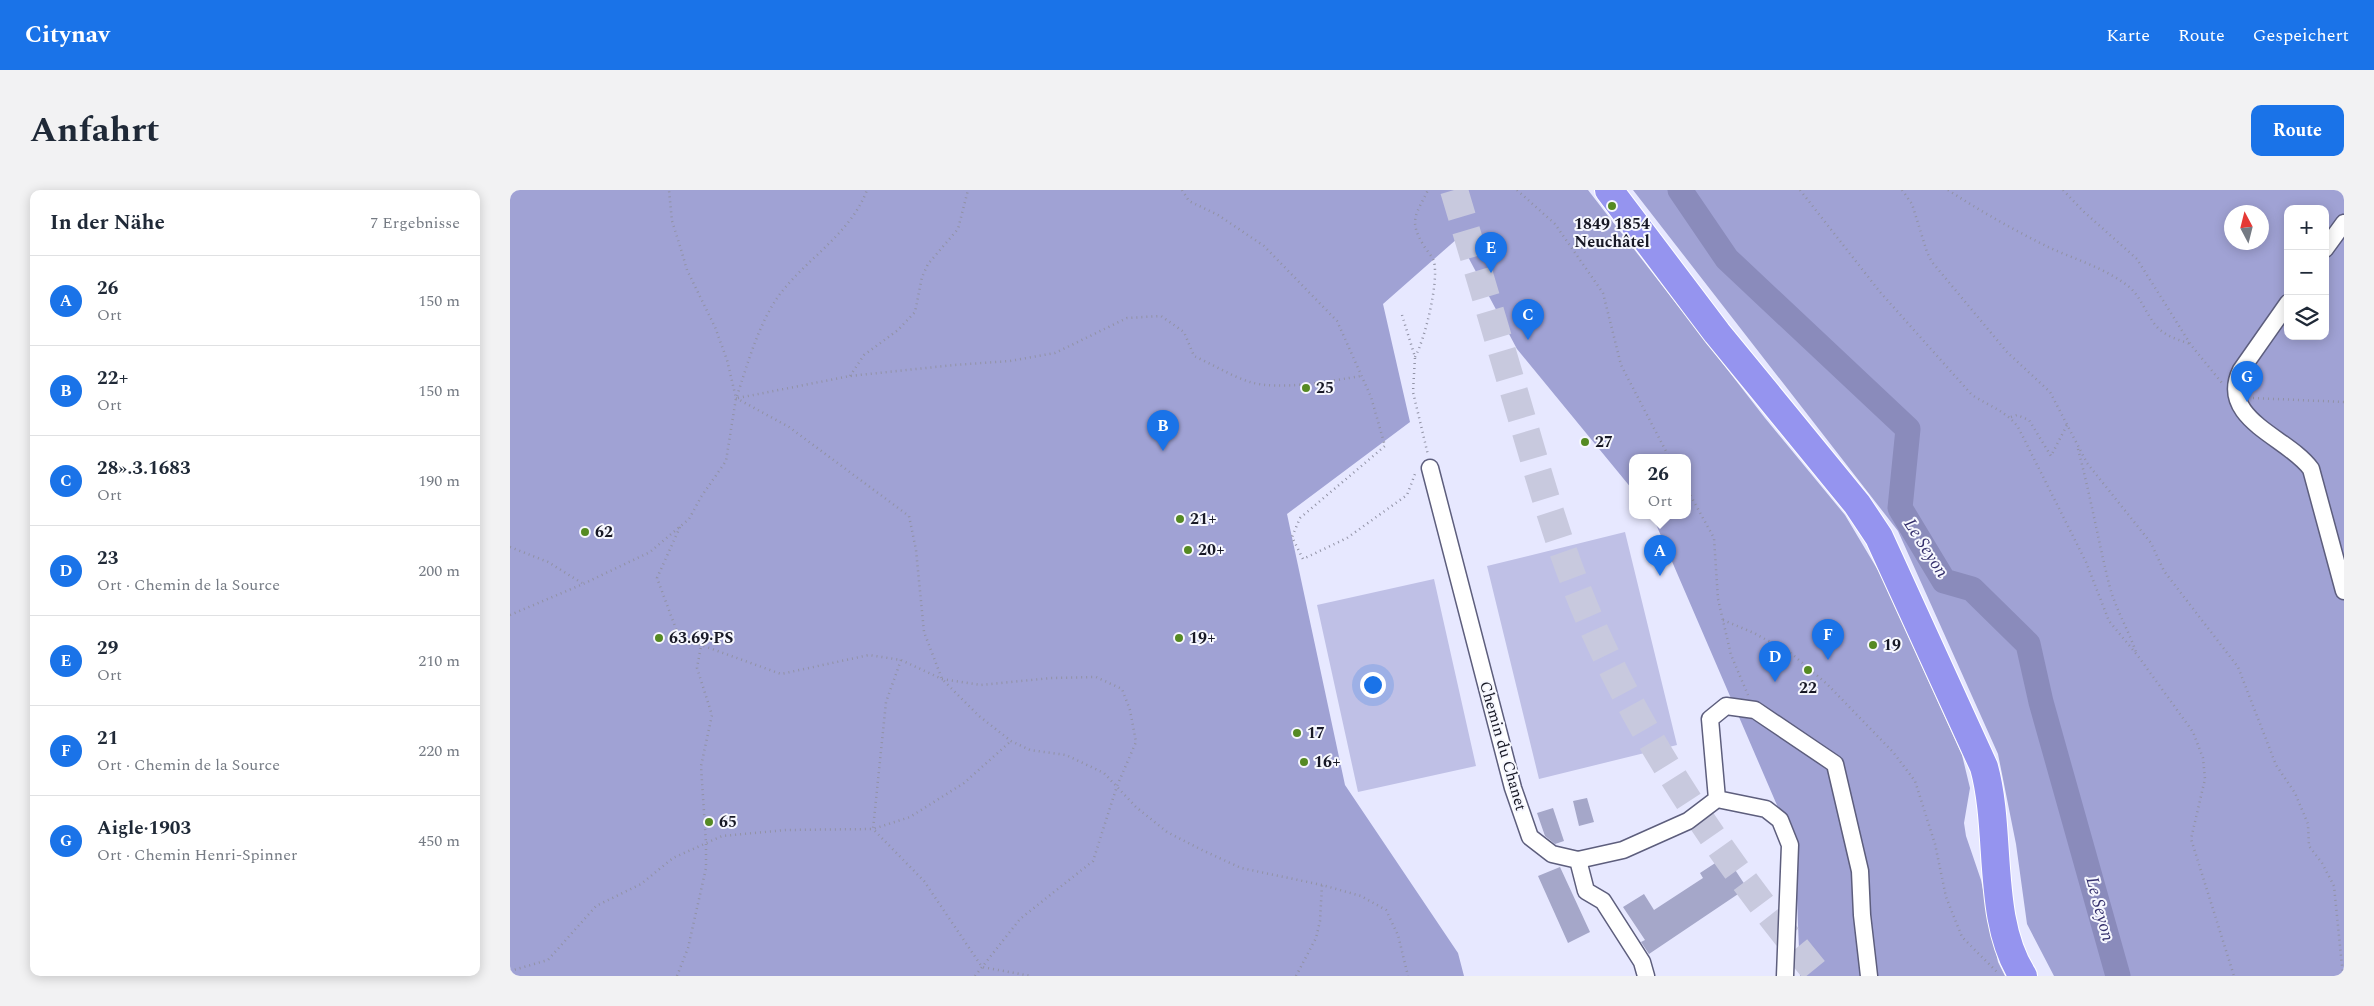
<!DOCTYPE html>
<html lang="de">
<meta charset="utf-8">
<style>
body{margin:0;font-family:Spectral,serif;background:#f2f2f3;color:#1f2937}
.controls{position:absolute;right:15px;top:15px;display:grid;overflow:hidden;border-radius:10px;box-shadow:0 2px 12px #0003}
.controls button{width:45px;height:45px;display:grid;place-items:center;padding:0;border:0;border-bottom:1px solid #e0e1e3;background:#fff;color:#1f2937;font:25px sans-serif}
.compass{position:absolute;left:1714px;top:15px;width:45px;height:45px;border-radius:50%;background:#fff;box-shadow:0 2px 12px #0003;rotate:353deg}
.you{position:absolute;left:862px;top:494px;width:18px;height:18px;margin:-12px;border:4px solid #fff;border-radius:50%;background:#1a73e8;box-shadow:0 0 0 8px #1a73e833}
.badge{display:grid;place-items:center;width:32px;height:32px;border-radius:50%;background:#1a73e8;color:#fff;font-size:16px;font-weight:700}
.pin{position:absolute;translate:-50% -41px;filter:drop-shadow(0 1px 2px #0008)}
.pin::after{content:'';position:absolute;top:26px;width:18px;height:15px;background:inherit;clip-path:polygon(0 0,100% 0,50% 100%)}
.popup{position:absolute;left:1119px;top:264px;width:62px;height:65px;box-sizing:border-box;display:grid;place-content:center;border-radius:10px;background:#fff;filter:drop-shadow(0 1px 4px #0005);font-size:16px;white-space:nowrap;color:#747a83}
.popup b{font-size:19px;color:#1f2937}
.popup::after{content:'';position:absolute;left:50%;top:100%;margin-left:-10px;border:10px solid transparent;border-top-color:#fff}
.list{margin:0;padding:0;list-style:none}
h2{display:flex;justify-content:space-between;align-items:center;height:65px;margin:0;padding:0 20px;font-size:21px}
h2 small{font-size:16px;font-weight:400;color:#747a83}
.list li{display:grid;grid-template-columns:32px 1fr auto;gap:15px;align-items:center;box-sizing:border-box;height:90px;padding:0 20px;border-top:1px solid #e0e1e3}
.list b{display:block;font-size:19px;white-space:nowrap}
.list p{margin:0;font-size:16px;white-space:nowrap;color:#747a83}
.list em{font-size:16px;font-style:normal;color:#747a83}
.icon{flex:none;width:28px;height:28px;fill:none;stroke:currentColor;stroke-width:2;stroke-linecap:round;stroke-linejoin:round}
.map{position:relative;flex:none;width:1834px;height:786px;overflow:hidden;border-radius:10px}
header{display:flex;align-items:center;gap:30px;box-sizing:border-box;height:70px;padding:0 25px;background:#1a73e8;color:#fff}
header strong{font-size:24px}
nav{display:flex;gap:28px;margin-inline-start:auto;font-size:18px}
.intro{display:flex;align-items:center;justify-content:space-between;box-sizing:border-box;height:120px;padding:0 30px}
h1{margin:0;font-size:35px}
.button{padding:12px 22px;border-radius:10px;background:#1a73e8;color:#fff;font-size:18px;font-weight:700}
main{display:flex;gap:30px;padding:0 30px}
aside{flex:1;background:#fff;border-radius:10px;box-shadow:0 2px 12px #0003}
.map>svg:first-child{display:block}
.green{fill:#bfc0e6}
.forest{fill:#a0a2d4;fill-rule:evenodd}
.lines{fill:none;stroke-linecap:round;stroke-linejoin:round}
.river{stroke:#8a8bbb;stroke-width:25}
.building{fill:#a5a7c9}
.motorway-tunnel{stroke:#c8c9de;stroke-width:28;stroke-dasharray:28 14;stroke-linecap:butt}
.minor-casing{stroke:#5d5e7d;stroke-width:19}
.motorway-casing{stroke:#fff;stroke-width:30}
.path{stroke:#9192a5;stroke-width:2.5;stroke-dasharray:1 4;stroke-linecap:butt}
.minor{stroke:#fff;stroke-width:16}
.motorway{stroke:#9594ef;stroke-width:28}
.poi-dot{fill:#558a23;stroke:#f6f7fe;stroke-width:2}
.labels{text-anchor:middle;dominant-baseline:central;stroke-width:4;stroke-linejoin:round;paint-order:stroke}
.poi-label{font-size:16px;font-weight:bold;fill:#171825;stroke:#f6f7fe;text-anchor:start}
.street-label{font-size:16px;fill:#171825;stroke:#f6f7fe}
.water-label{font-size:18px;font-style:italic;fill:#342f6c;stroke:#f6f7fe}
</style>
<header>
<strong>Citynav</strong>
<nav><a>Karte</a><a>Route</a><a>Gespeichert</a></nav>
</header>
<div class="intro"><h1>Anfahrt</h1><a class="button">Route</a></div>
<main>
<aside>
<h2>In der Nähe<small>7 Ergebnisse</small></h2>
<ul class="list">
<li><span class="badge">A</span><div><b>26</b><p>Ort</p></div><em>150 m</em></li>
<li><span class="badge">B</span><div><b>22+</b><p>Ort</p></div><em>150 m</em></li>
<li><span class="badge">C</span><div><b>28».3.1683</b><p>Ort</p></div><em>190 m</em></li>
<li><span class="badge">D</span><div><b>23</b><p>Ort · Chemin de la Source</p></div><em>200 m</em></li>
<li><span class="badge">E</span><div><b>29</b><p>Ort</p></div><em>210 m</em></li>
<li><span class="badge">F</span><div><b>21</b><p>Ort · Chemin de la Source</p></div><em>220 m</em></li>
<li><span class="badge">G</span><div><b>Aigle·1903</b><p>Ort · Chemin Henri-Spinner</p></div><em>450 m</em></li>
</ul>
</aside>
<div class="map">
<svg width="1834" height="786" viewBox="0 0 1834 786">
<rect width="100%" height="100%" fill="#e7e8ff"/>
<!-- green -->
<path class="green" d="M1115,342L1167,555L1029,589L977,376Z
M924,389L966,576L848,602L807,415Z"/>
<!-- forest -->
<path class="forest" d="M0,0H1078L1255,228L1335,325L1369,382L1452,565L1460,598L1454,633L1456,646L1471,690L1488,772L1495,786H1290L1285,657L1142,325H1178V267H1122V299L1007,159L948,48L873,114L900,232L777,324L835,595L948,763L954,786H0Z
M1123,0H1834V786H1544L1517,734L1506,654L1488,564L1388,341ZM1778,19H1815V146H1778ZM1722,22H1752V52H1722Z"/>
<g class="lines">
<!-- river -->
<path class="river" d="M1170,0L1217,69L1398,239L1390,318L1434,391L1462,399L1518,454L1531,512L1608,786"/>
</g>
<!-- building -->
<path class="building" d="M1077,608L1084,632L1069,636L1063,611Z
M1043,618L1054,651L1045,654L1035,646L1027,623Z
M1216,666L1237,698L1139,764L1131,752L1135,750L1113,717L1134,704L1144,720L1193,688L1190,683Z
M1050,677L1080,742L1058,753L1028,686Z"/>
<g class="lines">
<!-- motorway-tunnel -->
<path class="motorway-tunnel" d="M944,0C967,77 990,155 1013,232C1034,304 1055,376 1086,444C1142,568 1223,682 1309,786"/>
<!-- minor casing -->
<g class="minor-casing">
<path id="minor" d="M1815,59L1834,33
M1778,113L1731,180C1707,229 1778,247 1801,279L1834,401
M920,278L1003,598L1020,647L1042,664L1068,670L1076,701L1093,711L1132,772L1136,786
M1207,609L1256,619L1270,630L1280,655L1275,786
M1068,670L1113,660L1178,631L1207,609L1200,529L1216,516L1245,520L1325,574L1350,681L1352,725L1359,786"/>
</g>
<!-- motorway casing -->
<g class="motorway-casing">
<path id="motorway" d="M1099,0L1207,143L1347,314L1369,347L1474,577C1492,642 1476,729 1513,786"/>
</g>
<!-- path -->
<path class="path" d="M672,0L679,11L708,25L754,56L827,131L861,207L875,256L790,328L782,347L793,369L837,348L897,305L905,284
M1007,0L1045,34L1093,103L1111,175L1159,267
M1290,0L1370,102L1462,205C1479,216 1496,221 1508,237L1576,372L1599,431L1628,466L1683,542L1693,568L1695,589L1681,649L1724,786
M1392,0L1402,14L1417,62L1422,72L1497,162L1540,202L1577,273L1641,353L1654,381L1728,477L1766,575L1785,603L1798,634L1799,656L1812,673L1824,696L1833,786
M1438,0C1470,21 1504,40 1538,57C1564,69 1595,78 1618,96C1632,107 1636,126 1649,139C1658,147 1669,150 1680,154
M1553,0L1573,21L1627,69L1681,155L1712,193
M892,125L905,167L903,202L918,265
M905,167C915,149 929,92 924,72C923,67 917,61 914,56C898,30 906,25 918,0
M340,186L354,165L388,140L405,122L412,87L418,74L448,39L458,0
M227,206C238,172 251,126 274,99C302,65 341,42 357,0
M226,208L279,237L399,326L406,360L414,442L432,489L469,526L501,551L520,560L556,565L594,583L626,617L657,642L692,660L731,678L812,695L851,706L876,720L888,745L898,786
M228,208L340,186L444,175L500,171L545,163L617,128L651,126L674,142L684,166C702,174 721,186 740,192C769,201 821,191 851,186
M1743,208L1834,212
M1501,227L1507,225L1519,230L1541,266L1557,235
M1568,259C1580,304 1588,349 1599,394C1605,418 1618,439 1626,462
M1178,301L1204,348L1208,409L1221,465L1238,505
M170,337L147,388L169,447L271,484L359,465L391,470L432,489L471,495L541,488L586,487L612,499L620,520L626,552L607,596L583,671L510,729L465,786
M0,357L38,372L72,393
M0,425L73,394L140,362L179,329L191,307L216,271L226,208L217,170L205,137L177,80L170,56L162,31L159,0
M1213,430L1244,443L1282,464L1317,494L1383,562L1405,591L1425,654L1436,707L1452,747L1488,783
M391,470L376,512L363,639L414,691L472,777L521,786
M0,781L38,770L86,716L131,694L163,668L212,646L276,640L363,639L400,627L454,593L501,551
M167,786L178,758L196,678V653L191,576L202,525L187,478L191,456
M786,786L806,748L810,731L812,695"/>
<!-- minor -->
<use href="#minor" class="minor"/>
<!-- motorway -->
<use href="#motorway" class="motorway"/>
</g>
<!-- markers -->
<g class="poi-dot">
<circle cx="1102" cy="16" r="5"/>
<circle cx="796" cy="198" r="5"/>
<circle cx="1075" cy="252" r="5"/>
<circle cx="670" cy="329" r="5"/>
<circle cx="75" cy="342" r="5"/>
<circle cx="678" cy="360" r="5"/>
<circle cx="149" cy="448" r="5"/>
<circle cx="669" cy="448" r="5"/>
<circle cx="1363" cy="455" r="5"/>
<circle cx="1298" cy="480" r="5"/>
<circle cx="787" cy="543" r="5"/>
<circle cx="794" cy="572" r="5"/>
<circle cx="199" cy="632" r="5"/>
</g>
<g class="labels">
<!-- poi labels -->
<g class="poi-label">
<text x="1102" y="34" text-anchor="middle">1849 1854<tspan x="1102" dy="18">Neuchâtel</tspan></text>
<text x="806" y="198">25</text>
<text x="1085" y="252">27</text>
<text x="680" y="329">21+</text>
<text x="85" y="342">62</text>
<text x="688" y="360">20+</text>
<text x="159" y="448">63.69·PS</text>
<text x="679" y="448">19+</text>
<text x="1373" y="455">19</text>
<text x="1298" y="498" text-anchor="middle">22</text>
<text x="797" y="543">17</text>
<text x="804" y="572">16+</text>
<text x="209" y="632">65</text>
</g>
<!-- street labels -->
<g class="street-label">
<text transform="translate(993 556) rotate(74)">Chemin du Chanet</text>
</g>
<!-- water labels -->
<g class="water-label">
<text transform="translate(1416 358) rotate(57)">Le Seyon</text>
<text transform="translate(1590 719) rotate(75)">Le Seyon</text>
</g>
</g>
</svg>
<div class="controls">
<button>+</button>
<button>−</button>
<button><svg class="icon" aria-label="layers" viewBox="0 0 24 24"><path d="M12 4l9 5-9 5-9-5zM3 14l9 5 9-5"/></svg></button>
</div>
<svg class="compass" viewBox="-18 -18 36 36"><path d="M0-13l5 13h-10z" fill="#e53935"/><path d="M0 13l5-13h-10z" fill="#747a83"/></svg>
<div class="you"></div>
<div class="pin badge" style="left:1150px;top:386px">A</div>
<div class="popup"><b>26</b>Ort</div>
<div class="pin badge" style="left:653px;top:261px">B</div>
<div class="pin badge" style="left:1018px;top:150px">C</div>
<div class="pin badge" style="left:1265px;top:492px">D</div>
<div class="pin badge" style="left:981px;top:83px">E</div>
<div class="pin badge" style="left:1318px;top:470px">F</div>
<div class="pin badge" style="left:1737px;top:212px">G</div>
</div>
</main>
